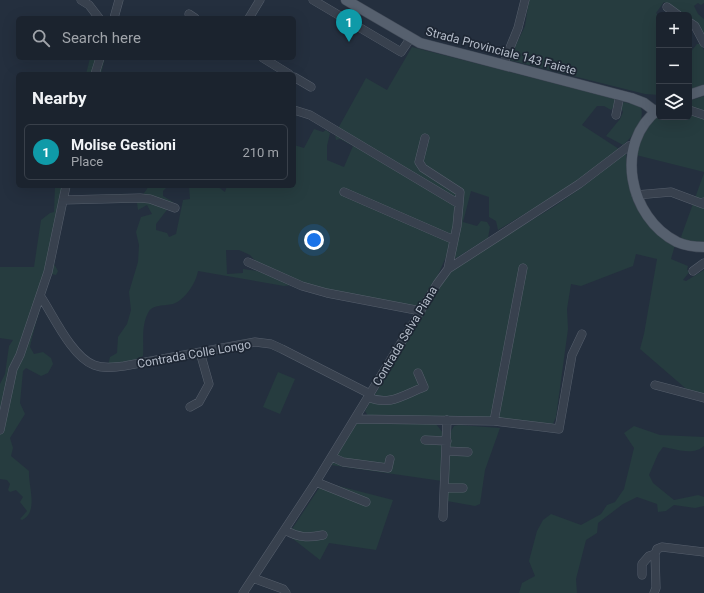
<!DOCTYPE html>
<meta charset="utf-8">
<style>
body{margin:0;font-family:Roboto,sans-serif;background:#242b36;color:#f1f3f6}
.controls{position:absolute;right:12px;top:12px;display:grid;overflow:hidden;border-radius:6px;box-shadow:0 4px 16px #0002}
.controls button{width:36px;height:36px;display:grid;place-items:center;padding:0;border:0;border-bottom:1px solid #39404a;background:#1b232e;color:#f1f3f6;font:20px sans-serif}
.you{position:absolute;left:314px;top:240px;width:14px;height:14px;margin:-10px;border:3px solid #fff;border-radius:50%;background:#1a73e8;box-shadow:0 0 0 6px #1a73e833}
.badge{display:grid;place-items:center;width:26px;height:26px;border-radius:50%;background:#8ab4f8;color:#fff;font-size:13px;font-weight:700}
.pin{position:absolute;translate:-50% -33px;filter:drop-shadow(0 1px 2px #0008)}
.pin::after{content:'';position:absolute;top:21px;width:14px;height:12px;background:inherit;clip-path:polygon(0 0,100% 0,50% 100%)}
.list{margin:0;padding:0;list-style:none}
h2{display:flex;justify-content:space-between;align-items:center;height:52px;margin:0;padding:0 16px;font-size:17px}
h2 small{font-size:13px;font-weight:400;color:#a0a4aa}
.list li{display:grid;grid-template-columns:26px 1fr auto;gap:12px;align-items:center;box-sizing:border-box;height:56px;margin:0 8px 8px;padding:0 8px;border:1px solid #39404a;border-radius:6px}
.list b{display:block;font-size:15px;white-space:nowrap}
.list p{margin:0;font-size:13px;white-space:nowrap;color:#a0a4aa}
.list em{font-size:13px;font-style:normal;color:#a0a4aa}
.icon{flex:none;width:22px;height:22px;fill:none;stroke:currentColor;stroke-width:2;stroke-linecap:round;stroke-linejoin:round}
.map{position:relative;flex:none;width:704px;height:593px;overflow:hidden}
.search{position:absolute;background:#1b232e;box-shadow:0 4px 16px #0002;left:16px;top:16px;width:280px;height:44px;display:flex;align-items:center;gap:10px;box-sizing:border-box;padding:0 14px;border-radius:6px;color:#a0a4aa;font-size:15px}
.panel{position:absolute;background:#1b232e;box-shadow:0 4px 16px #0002;left:16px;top:72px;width:280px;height:116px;border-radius:6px}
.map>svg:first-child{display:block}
.green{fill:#263c3f}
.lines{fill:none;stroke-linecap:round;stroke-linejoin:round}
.minor-casing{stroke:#565f6c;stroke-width:9}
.major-casing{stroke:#414a57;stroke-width:11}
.minor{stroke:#38414e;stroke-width:8}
.major{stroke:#56606e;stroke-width:10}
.labels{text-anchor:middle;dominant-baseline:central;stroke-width:3.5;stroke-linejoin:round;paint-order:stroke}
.street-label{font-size:12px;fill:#b4bcc9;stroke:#1d2633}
</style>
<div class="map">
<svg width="704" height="593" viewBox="0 0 704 593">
<rect width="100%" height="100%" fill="#242f3e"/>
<!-- green -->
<path class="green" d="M529,0H704V3L701,5L698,3L694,6L698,14L704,19V37L689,19V15H683L664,2L656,13L659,16V95L645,94L509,60L525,26Z
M697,44H701L704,50V85L689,90V54Z
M412,47L615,99V105L611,110L604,106H597L582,125L619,149L577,182L498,230L496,221L489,217V197L471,191L463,222L477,226L481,221L487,222L490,227L488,238L453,260L449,250L438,275L419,308L336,292L292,279L257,263L250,255L239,250H226L227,274L243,273V269L257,271L292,285L284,286L198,271C196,283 185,300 173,304C165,306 152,304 148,313C141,326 144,343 143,356L132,361L108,365L110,357L117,353L118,337L127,324L131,310L129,292L138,262L139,245L136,232L141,217L152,214L147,205L138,210L137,203L149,186H168L163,191V196L173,202L156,224V230L167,233L169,237L176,234L183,200L190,199L189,186H217L225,192L227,186H294V145L304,148L314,129L323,132L326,130L330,133L327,146V160L344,167L353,146L340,139L336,140L335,134L366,78L387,90Z
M90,58H105L101,74H86Z
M704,96V172L636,155L639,142L656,115L659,113V117H689V101Z
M624,102L636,105L641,108C645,122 633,136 623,145L606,136L620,119L623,112L621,107Z
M626,153C628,201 635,218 675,245L671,259L688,266L687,270L690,271L683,280L686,281L704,270V396L691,393L640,349L644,334L657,259L636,254L633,266L581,286L571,284L567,309L568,329L556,417L553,424L489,417L368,416L365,411L448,274L457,266L555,206L581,188Z
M704,173V244L684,240L681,237Z
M55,186H69L54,264L58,271L56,275L51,274C44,299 35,322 30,347L34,354L43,352L51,358L53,364L48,373L41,376L26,368L23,371L20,403L25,414L10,438L13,448L11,456L29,471C28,486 39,512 22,520L20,519L27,511L20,502L23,497L16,490L10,492L8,490L10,484L7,480L0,479V384L5,374L9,346L13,340L0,338V267H34L41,220L50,213L54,212Z
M278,372L295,379L280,414L263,407Z
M357,423L436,424L443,433L442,481L331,465Z
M459,425L500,428L485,470L480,504L475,506L447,501L450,433L454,426Z
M634,426L660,435L704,437V446C693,456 676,449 663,447L658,454L649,475L653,483L674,500L698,495L704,497V506L695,508L674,505L666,511L658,512L657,504L637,497L623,504L598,523L597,533L586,540L576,579L577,593H519L522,583L535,576L529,561L537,531L543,520L551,514L581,525L601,514L607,505L615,502L624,489L634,448L624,433Z
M323,482L393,500L376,550L329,543L320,560L288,535Z"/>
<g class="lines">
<!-- minor casing -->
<g class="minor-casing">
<path id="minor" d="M81,0L89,5L99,18
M313,0L401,52L410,39
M667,7L678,15
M189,14L195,18
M114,18L119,0
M249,18L260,0
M689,22L695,26L704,43
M263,58L289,74
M503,65L518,28L525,0
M95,74L100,58
M294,77L311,87
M294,110L310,115L459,204L457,226L448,269
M689,110L704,115
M616,115L620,95
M425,138L419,162L423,168L460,192L459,204
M344,192L454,240
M636,195L671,192L703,204L704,202
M63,200L140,198L150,199L175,208
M248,262L302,286L327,293L421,311
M693,271L704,263
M41,297C53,315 72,357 94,365C104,369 114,367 124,366L255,342L271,344L282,349L370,394
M655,385L704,398
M368,397C389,407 405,394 424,387L418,373
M190,407L199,402L209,384L200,352
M355,419L494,421L559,429L572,355L582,334
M494,421L523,268
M0,430L13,369L20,355L48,272L66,186
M425,440L447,441
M446,451L468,452
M332,457L343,462L388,468L390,459
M316,482L366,502
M445,488H463
M443,517L447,420
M285,530C299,538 308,538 323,535
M642,575V564L649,556L655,554
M253,578L283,589L286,593
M243,593L316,482L437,284L448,269L579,184L629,146L634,145
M654,593L656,588L655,554L657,549L662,547L704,552"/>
</g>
<!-- major casing -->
<g class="major-casing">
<path id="major" d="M346,0L420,43L631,98L644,103L656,112
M689,95L704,90
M659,109C613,143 629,218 677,242C686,246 695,247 704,247"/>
</g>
<!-- minor -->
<use href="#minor" class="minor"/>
<!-- major -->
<use href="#major" class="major"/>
</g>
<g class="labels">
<!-- street labels -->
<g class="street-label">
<text transform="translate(501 51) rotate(15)">Strada Provinciale 143 Faiete</text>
<text transform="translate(405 336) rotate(-59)">Contrada Selva Piana</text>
<text transform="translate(194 354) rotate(-10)">Contrada Colle Longo</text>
</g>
</g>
</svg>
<div class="controls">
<button>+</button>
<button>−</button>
<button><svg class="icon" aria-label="layers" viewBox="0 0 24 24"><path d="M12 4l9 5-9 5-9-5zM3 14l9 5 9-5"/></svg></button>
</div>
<div class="you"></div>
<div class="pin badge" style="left:349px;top:42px;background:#0f9aa8">1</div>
<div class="search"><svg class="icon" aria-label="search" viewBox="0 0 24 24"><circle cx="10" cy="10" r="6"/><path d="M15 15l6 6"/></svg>Search here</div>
<section class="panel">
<h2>Nearby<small></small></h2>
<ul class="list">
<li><span class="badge" style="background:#0f9aa8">1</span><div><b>Molise Gestioni</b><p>Place</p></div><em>210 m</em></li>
</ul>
</section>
</div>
